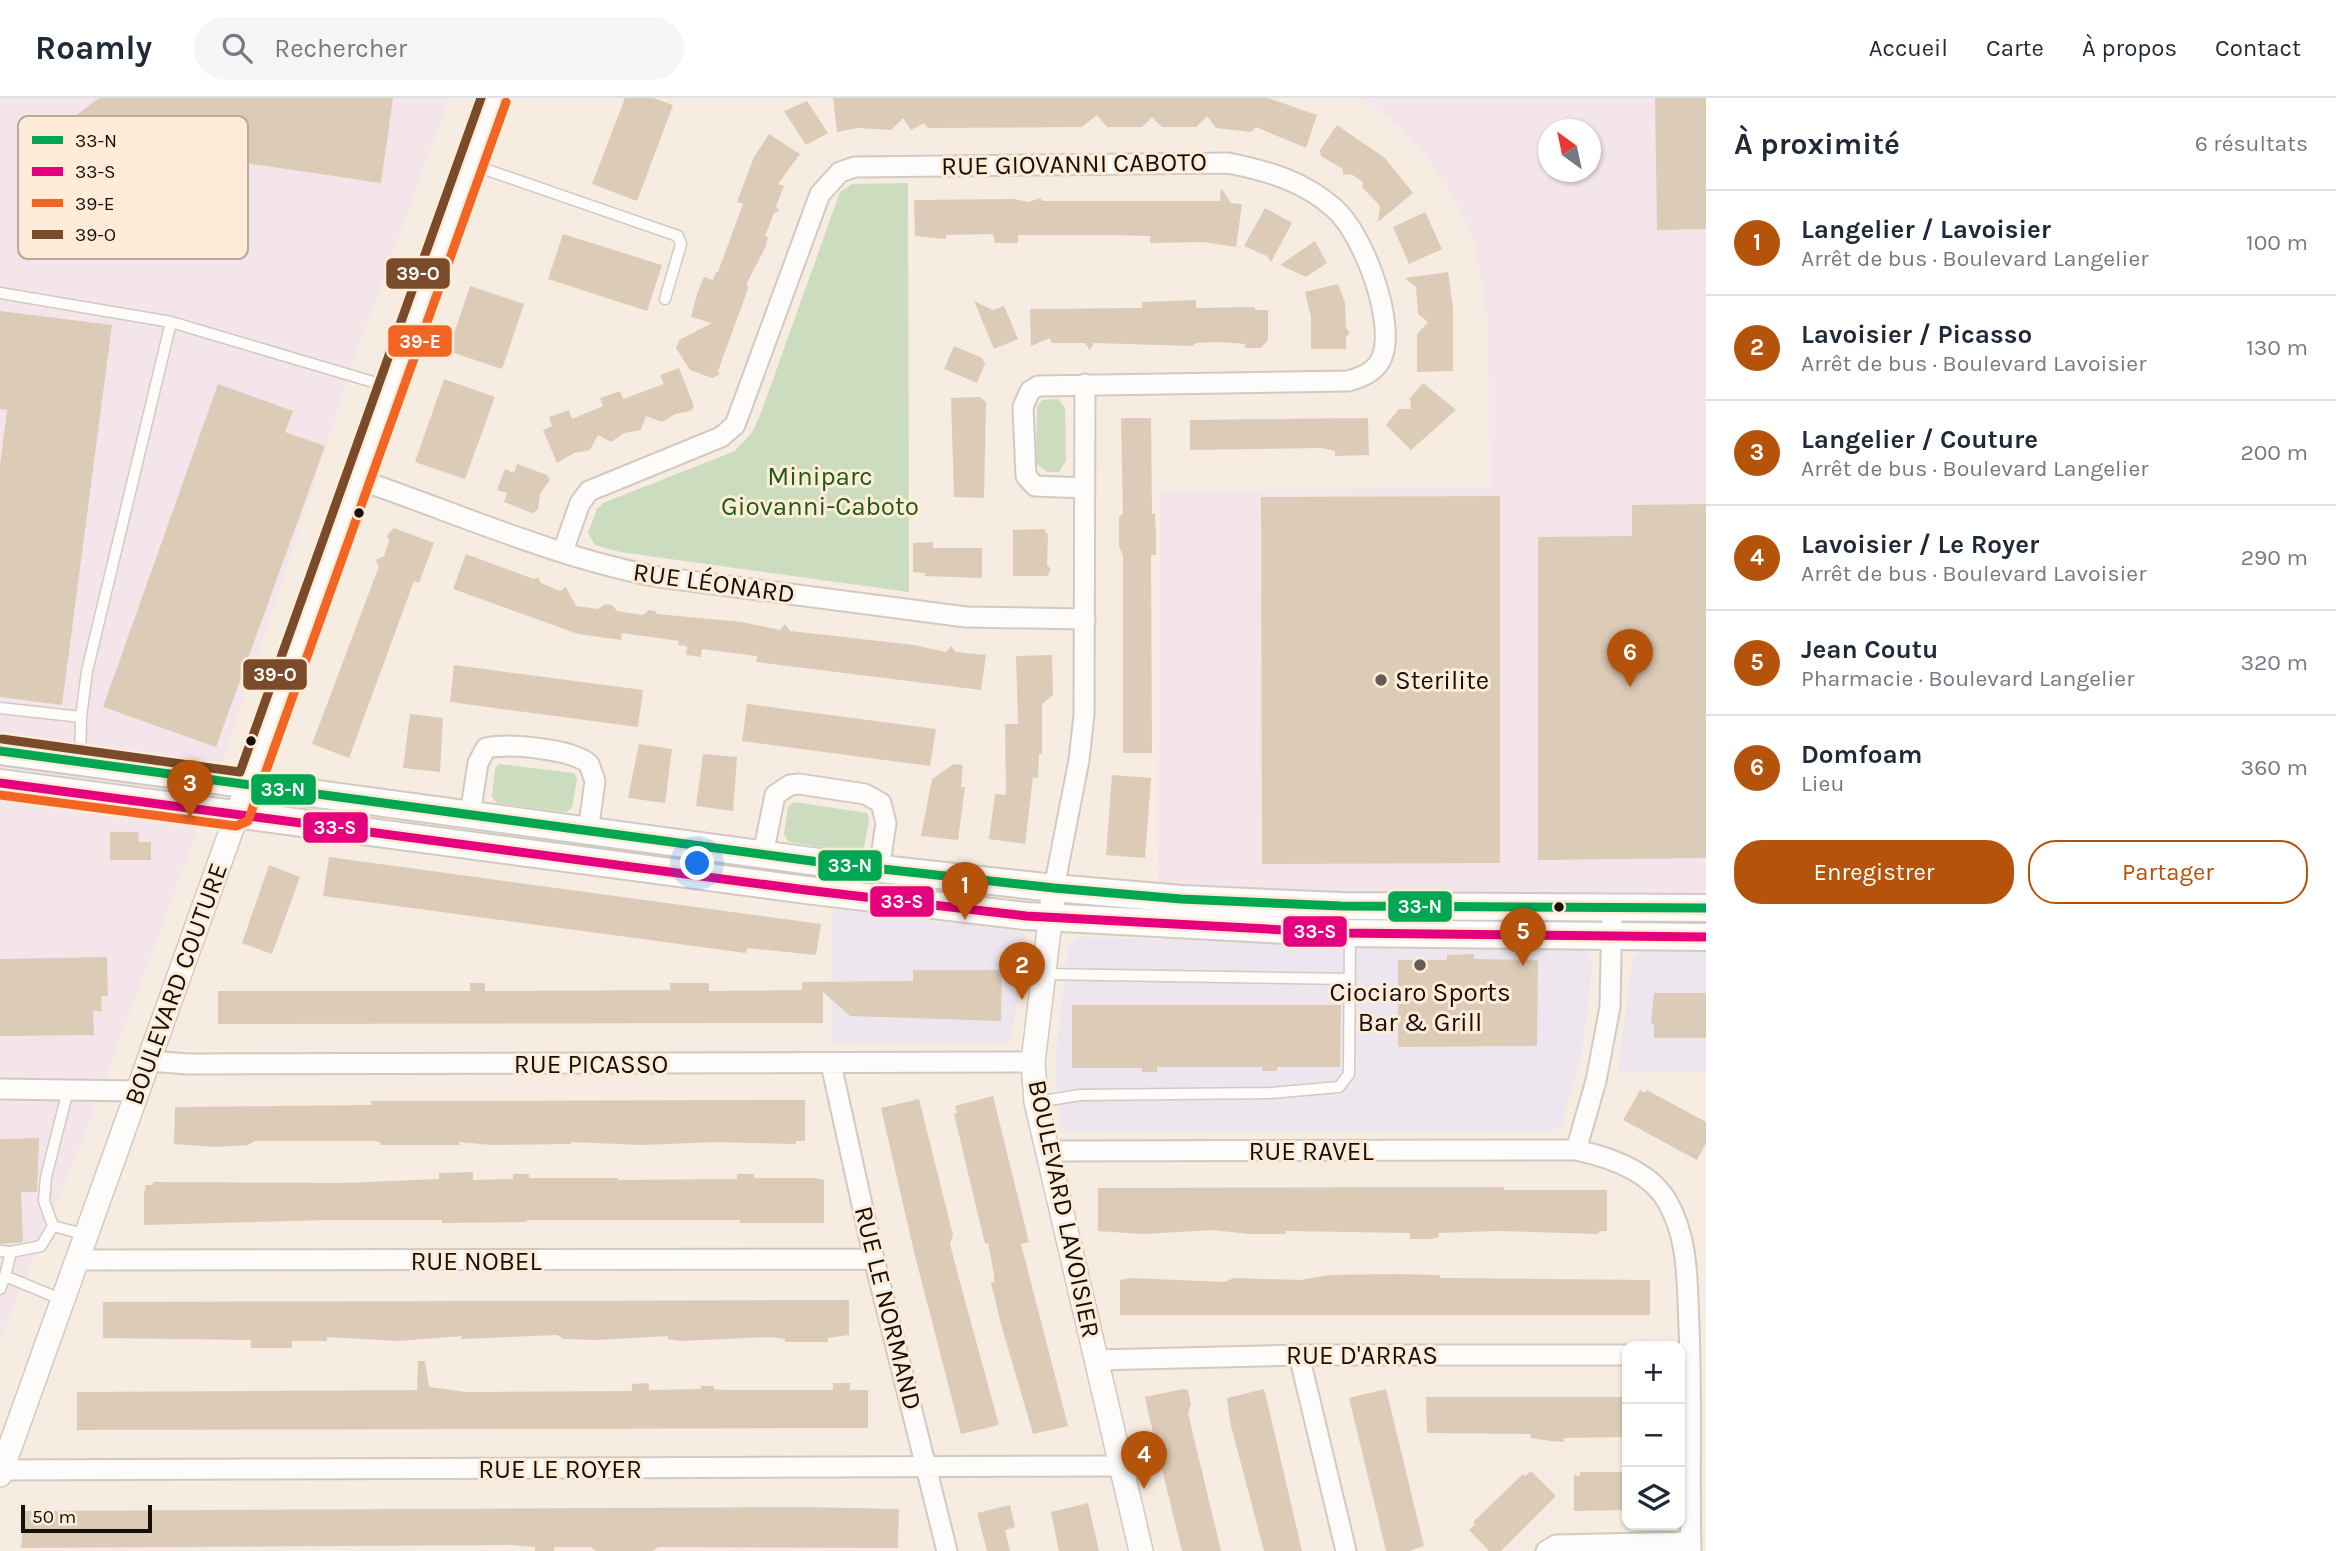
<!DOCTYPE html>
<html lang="fr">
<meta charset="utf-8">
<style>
body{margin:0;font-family:Karla,sans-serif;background:#f6f6f7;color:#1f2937}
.controls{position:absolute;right:21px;bottom:21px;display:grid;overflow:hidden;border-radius:14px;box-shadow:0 2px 5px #0004}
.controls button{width:63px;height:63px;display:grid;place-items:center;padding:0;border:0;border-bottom:2px solid #e0e1e3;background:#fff;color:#1f2937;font:35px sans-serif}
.compass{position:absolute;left:1538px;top:21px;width:63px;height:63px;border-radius:50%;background:#fff;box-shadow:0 2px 5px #0004;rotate:327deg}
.scale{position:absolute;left:21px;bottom:18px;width:131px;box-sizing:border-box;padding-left:7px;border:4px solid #171009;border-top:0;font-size:19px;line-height:24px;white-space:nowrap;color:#171009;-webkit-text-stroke:5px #ffecd8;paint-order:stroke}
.you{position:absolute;left:698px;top:766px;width:24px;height:24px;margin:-18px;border:5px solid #fff;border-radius:50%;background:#1a73e8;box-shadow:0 0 0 10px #1a73e833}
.badge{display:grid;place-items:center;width:46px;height:46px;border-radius:50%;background:#b45309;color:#fff;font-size:23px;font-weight:700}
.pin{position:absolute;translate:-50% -58px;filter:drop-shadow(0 2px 4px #0008)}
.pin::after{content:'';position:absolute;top:37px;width:24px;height:21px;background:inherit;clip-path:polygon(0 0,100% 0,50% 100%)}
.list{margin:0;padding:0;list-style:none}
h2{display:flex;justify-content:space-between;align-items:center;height:91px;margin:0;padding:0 28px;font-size:30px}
h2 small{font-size:23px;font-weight:400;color:#747a83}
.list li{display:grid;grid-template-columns:46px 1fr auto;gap:21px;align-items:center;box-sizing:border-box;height:105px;padding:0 28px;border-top:2px solid #e0e1e3}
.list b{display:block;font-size:26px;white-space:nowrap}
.list p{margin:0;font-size:23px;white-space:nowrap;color:#747a83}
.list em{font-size:23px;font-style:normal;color:#747a83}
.actions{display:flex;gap:14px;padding:21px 28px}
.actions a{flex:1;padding:16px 0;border:2px solid #b45309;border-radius:28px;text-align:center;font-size:24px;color:#b45309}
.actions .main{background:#b45309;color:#fff}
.icon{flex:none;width:38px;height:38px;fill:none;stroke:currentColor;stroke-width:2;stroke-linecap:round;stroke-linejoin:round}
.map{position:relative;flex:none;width:1706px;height:1453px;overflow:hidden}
header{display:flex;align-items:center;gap:42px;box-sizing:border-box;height:98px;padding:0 35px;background:#fff;border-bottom:2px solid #e0e1e3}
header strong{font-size:33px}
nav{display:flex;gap:38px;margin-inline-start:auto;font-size:24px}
.search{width:490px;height:63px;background:#f6f6f7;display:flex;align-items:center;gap:18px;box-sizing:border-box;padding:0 24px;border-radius:38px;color:#747a83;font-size:26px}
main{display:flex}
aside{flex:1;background:#fff}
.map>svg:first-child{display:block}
.commercial{fill:#eee6ee}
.industrial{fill:#f3e5ea;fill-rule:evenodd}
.green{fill:#cbdcbf}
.building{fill:#dcccb7}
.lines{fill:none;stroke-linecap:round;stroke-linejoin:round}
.service-casing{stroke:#d2cac1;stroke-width:13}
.minor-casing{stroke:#d2cac1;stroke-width:23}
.tertiary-casing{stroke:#d2cac1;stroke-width:26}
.secondary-casing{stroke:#d2cac1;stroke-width:30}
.service{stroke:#fefcfa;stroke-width:10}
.minor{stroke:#fefcfa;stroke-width:19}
.tertiary{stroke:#fefcfa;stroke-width:23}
.secondary{stroke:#fefcfa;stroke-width:26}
.bus-1-casing{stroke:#ffecd8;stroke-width:14}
.bus-2-casing{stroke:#ffecd8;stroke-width:14}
.bus-3-casing{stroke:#ffecd8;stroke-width:14}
.bus-4-casing{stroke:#ffecd8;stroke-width:14}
.bus-1{stroke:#00a651;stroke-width:9}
.bus-2{stroke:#e5007d;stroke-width:9}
.bus-3{stroke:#f26522;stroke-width:9}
.bus-4{stroke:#7a4b2a;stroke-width:9}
.bus-dot{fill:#171009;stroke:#ffecd8;stroke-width:2.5}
.poi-dot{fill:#655d55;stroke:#ffecd8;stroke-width:2.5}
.labels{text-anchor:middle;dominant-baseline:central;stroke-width:6;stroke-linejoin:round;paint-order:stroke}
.street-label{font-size:26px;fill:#171009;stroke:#ffecd8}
.park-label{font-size:26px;fill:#1c5c16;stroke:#ffecd8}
.poi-label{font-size:26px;fill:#171009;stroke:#ffecd8;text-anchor:start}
.key{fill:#ffecd8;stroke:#b9aa9a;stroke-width:2}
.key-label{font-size:19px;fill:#171009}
.line-badge{stroke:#ffecd8;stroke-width:2.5}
.badge-label{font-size:19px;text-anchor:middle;font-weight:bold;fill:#fff}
</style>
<header>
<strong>Roamly</strong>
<div class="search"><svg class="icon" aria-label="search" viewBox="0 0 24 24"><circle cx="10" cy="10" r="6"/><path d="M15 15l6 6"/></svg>Rechercher</div>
<nav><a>Accueil</a><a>Carte</a><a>À propos</a><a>Contact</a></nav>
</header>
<main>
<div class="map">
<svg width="1706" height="1453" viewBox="0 0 1706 1453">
<rect width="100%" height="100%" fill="#f6ece1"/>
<!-- commercial -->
<path class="commercial" d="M833,810L1023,834L1026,843L1011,942L1005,945H831Z
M1078,839L1583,853L1588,855L1592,864L1587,917L1581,958L1561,1029L1551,1034H1067L1060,1026L1055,964L1069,847Z
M1642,853L1706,854V973L1618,975L1632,863L1634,857Z"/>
<!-- industrial -->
<path class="industrial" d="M0,0H449L357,253L222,666L82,1043L0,1242Z
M1363,0H1706V794L1466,799L1265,798L1158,787L1160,393L1490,389L1488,224L1476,150L1464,118L1426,57L1402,30ZM1548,32H1590V74H1548Z"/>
<!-- green -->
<path class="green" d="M908,85L909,494L620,454L595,447L588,435L597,411L603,405L735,353L753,333L761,315L840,94L852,86Z
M1058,301L1065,310L1066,363L1059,374H1047L1036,365L1037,309L1042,302Z
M499,666L574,675L577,681L572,710L566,714L497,705L492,699L495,670Z
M794,704L867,715L869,722L864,750L856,754L789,744L784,736L788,709Z"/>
<!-- building -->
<path class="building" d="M99,0H393L381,85L163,53L160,74L53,57L59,30Z
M625,0H653L673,7L637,103L592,86Z
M833,0H1268L1317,17L1306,50L1256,29L1251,34L1216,30L1207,18L1196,29H1162L1152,19L1142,29H1107L1097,17L1082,29L928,30L924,25L911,32L903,20L891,32L857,30L837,34Z
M1655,0H1706V131L1657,132Z
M807,3L828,35L806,47L784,13Z
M1337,27L1385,60L1413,95L1378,124L1380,108L1362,89L1363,84L1351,76L1343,77V71L1321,58L1320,52Z
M769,36L800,56L778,86L784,88L776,108L779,113L774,115L765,138L768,139L766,148L747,185L748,191L718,273L720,276L712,280L690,272L676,250L679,242L712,225L691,219L698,193L704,179L713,182L716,174H718L743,106L737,104L754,59Z
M1221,90L1231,105L1242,106L1236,149L1203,144L1150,145V138L1106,137H1018V145H995L993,136L946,137V141L915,138L914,102L1014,101L1029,104L1040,100L1043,103H1220Z
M1265,110L1292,125L1271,164L1267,158L1244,148Z
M1425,114L1442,151L1409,166L1393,129Z
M563,136L662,167L647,213L548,181Z
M1315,143L1327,165L1306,179L1280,167Z
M1448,174L1453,209V273L1417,274V236L1428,224L1418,216L1416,189L1405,180Z
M1338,186L1345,205L1346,230L1350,235L1346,239V251H1311V219L1305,194Z
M470,188L524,206L502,271L448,253Z
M1196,202V210L1255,209V212H1268V242L1261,250H1245V246L1220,244L1196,245L1192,248L1094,245L1090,252L1085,245H1052L1050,240L1031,248L1030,211L1142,210V204Z
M974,203L993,212L1004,208L1018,241L994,251Z
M0,213L112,227L62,607L0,599V367L7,312L0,311Z
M954,248L982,260L985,266L977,285L944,271Z
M679,270L694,308L691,313L675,316L662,324L646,318L641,332L624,335L611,344L598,337L590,352L574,355L557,365L543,332L552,328L549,319L569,312L572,321L603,308L600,300L620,293L623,301L664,286L660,277Z
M444,281L495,299L465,381L415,364Z
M1423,285L1456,312L1411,352L1386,327L1399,311H1411L1410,300Z
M218,286L293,313L285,334L325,348L216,649L103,609Z
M980,299L986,304L984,400L954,399L951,300Z
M1121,320H1151L1152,416H1155L1156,436V457H1151L1152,655H1123V458L1119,448V419L1123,416Z
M1368,320L1369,357L1335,358V353L1322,350L1190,352V322Z
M517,366L547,377L550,382L540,396L538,412L532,415L504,404L507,395L497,392L505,371L514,375Z
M1500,398V765L1262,766L1261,399Z
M1706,406V760L1538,762V439L1632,438V407Z
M394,430L434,445L419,485L414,483L349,660L312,646L379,468L375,462L384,458L389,443L387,437Z
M1044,431L1048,437L1047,467L1051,471L1047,478H1013V432Z
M933,444V450H982V480L925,478V475L913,474V445Z
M466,456L534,481L538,479L541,485L560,493L566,489L576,508L598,511L605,506L612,507L617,513L643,517L649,512L655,513L657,516L742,524L780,532L785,526L790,533L914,547L946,554L951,548L956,554L986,557L981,592L756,564L757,558L702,551L701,559L686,557L687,548L678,547L679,543L622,535L621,542L578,536L453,491Z
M1052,557L1053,597L1042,606V656H1039L1038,680L1033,679L1025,746L989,741L995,696L1006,697L1005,626H1018L1016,558Z
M454,567L643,592L638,629L450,604Z
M747,606L936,631L930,668L742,643Z
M410,616L443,620L440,674L403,670Z
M639,646L672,651L665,705L628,700Z
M703,656L737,659L733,713L696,708Z
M954,666L963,667L961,689H965L958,742L921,738L932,681Z
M1112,677L1151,680L1145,760L1106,757Z
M110,734H138L139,744H151V762H110Z
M329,759L821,826L816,857L747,850L746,855L323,798Z
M269,767L300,779L272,856L242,845Z
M1474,856V861L1538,862L1537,948L1398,949V862H1447V857Z
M107,859L108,898H101L102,913H93L94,937L0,938V861Z
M913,872H1002L1001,923L850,918L823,894V925L218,926V893H470V885H485V893L670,892V885H709V893L802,892V884L913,883Z
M1654,895H1706V940H1654V926H1651Z
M1072,907H1341L1340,969H1277V973H1262V969H1157V974H1142V970H1072Z
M1640,992L1645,995L1647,992L1706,1024V1045L1697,1062L1623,1022Z
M993,998L1029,1144L1021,1146L1068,1328L1033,1336L1001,1226L991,1185L994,1184V1176L988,1145L985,1146L954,1016L957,1015L955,1008Z
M919,1001L953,1137L950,1146L958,1177L999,1327L961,1336L914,1154L881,1010Z
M805,1002V1043H796V1046L717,1044L642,1047L571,1044V1046L492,1047L459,1044L460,1047H381L380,1044L372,1043H255L248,1047L215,1049L174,1046L175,1009L371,1007V1003Z
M39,1040L37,1094H21L23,1144L0,1146V1041Z
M473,1074V1082L513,1081V1076H529V1080H618V1082L737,1081V1076H754V1080H815L824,1082V1125H740V1122H527V1124L442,1125V1122H329L144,1127V1095L146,1087H153V1084L343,1085L439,1081V1075Z
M1504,1089V1092H1607V1133H1599V1136L1496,1133L1439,1135V1139L1430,1141H1410V1135L1286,1133V1136H1249L1212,1132L1143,1136L1098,1133V1090Z
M1395,1176L1440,1177V1180H1455L1650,1182V1217H1120V1182L1131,1180L1224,1184L1234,1180L1300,1182L1329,1177Z
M849,1202V1237L828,1240V1244H785V1241L771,1239L681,1243L668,1241V1238L597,1242L564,1241L557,1237L461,1241L462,1238L399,1243L327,1239V1243H292V1250H251V1242L103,1240V1204Z
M418,1263H425L429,1289L466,1294L632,1293V1286L649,1285V1292L701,1291V1288H714V1291L723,1292H833V1285H850V1292H868V1330L77,1332V1294L417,1292Z
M1183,1291L1188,1292L1191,1306L1188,1315L1221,1453H1182L1149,1318L1145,1299Z
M1264,1291L1272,1324L1302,1453H1264L1230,1324L1227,1300Z
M1386,1291L1424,1448L1409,1453H1386L1349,1300Z
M1426,1299H1627V1339L1564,1340V1344L1551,1343L1531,1340V1336L1427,1335Z
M1531,1373L1556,1398L1501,1453H1489L1469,1432L1475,1426L1473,1424L1523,1376L1525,1378Z
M1580,1374H1623L1627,1377V1412L1574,1413V1377L1580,1378Z
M1088,1405L1099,1453H1059L1051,1414Z
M1010,1407L1015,1429L1005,1432L1010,1453H987L977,1415Z
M801,1409L899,1411L898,1450L658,1449L653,1453H596L591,1449H554V1453H535V1449L512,1447L21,1450L24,1413Z"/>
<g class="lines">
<!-- service casing -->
<g class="service-casing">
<path id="service" d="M470,66L678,138L681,146L665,201
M0,195L171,224L87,573L81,619
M171,224L390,289
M0,610L81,619L80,663
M1043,876L1350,881
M1037,1004L1080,997L1269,995L1339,989L1349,976L1350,836
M53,1128L44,1103L46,1079L68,992
M0,1153L11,1154L5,1178
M11,1154L41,1148L53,1128L87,1137
M0,1191L5,1178L63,1202"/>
</g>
<!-- minor casing -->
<g class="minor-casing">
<path id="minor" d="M357,381C457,415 556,460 659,479L966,519L1085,521
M563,453L580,405L589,393L721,339L735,327L820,96L840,74L855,69L1228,65C1268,73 1304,83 1335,111C1363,136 1396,223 1382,259C1376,274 1362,279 1348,283L1038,288L1030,293L1023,309L1026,378L1035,388L1084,390
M470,717L478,665L486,650C509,645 572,651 589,666L595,683L588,734
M763,756L775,697L790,687L799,686L865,696L881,705L886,725L879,772
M1054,790L1079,662L1084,617L1085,286
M1612,809L1610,909L1596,983L1576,1052C1609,1059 1649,1072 1667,1103C1689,1141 1687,1185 1689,1228C1692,1303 1689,1378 1691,1453
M149,963L188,966L1033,964
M831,966L874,1161L947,1453
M0,991L138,993
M1046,1053L1576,1052
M78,1162L874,1161
M1299,1257L1346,1453
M1096,1262L1299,1257H1627
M0,1372L1121,1368
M1546,1453L1556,1447L1691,1444"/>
</g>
<!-- tertiary casing -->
<g class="tertiary-casing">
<path id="tertiary" d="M1054,790L1033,964L1036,1004L1141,1453
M0,1377L494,0"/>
</g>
<!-- secondary casing -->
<g class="secondary-casing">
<path id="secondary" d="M0,653L819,764L1054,790L1181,801L1341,808L1706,810
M0,685L806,792L1026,818L1341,835L1706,839"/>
</g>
<!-- service -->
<use href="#service" class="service"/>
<!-- minor -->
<use href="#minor" class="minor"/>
<!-- tertiary -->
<use href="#tertiary" class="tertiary"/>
<!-- secondary -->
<use href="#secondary" class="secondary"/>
<!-- bus-1 casing -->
<g class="bus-1-casing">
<path id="bus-1" d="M0,653L819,764L1054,790L1181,801L1341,808L1706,810"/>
</g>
<!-- bus-2 casing -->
<g class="bus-2-casing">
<path id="bus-2" d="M0,685L806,792L1026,818L1341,835L1706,839"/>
</g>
<!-- bus-3 casing -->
<g class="bus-3-casing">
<path id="bus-3" d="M0,697L236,728L248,723L506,4"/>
</g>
<!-- bus-4 casing -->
<g class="bus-4-casing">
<path id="bus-4" d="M2,641L240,674L481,0"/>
</g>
<!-- bus-1 -->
<use href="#bus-1" class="bus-1"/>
<!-- bus-2 -->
<use href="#bus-2" class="bus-2"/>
<!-- bus-3 -->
<use href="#bus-3" class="bus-3"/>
<!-- bus-4 -->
<use href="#bus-4" class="bus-4"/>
</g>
<!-- markers -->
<g class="bus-dot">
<circle cx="359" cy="415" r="6"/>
<circle cx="251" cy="643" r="6"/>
<circle cx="1559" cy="809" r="6"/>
</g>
<g class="poi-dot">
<circle cx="1381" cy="582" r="7"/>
<circle cx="1420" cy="867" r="7"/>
</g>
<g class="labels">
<!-- street labels -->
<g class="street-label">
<text transform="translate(1074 66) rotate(-1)">RUE GIOVANNI CABOTO</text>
<text transform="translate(714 485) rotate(8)">RUE LÉONARD</text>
<text transform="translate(176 886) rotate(-70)">BOULEVARD COUTURE</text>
<text x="591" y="966">RUE PICASSO</text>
<text x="1311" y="1053">RUE RAVEL</text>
<text transform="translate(1064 1111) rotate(78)">BOULEVARD LAVOISIER</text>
<text x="476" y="1163">RUE NOBEL</text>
<text transform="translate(888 1210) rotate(76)">RUE LE NORMAND</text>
<text x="1362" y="1257">RUE D'ARRAS</text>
<text x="560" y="1371">RUE LE ROYER</text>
</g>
<!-- park labels -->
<g class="park-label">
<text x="820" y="378">Miniparc<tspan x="820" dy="30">Giovanni-Caboto</tspan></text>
</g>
<!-- poi labels -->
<g class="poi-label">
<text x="1395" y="582">Sterilite</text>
<text x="1420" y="894" text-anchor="middle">Ciociaro Sports<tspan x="1420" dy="30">Bar &amp; Grill</tspan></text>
</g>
</g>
<!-- legend -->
<rect x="18" y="18" width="230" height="143" rx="10" class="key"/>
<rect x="32" y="38" width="31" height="8" fill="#00a651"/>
<rect x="32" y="69" width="31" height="9" fill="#e5007d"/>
<rect x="32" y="101" width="31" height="8" fill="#f26522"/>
<rect x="32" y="132" width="31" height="9" fill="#7a4b2a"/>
<g class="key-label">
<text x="75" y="49">33-N</text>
<text x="75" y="80">33-S</text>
<text x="75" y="112">39-E</text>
<text x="75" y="143">39-O</text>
</g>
<g class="line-badge">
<rect x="385" y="159" width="66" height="33" rx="7" fill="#7a4b2a"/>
<rect x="387" y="226" width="66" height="34" rx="7" fill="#f26522"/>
<rect x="242" y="560" width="66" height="33" rx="7" fill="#7a4b2a"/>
<rect x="250" y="675" width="67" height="33" rx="7" fill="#00a651"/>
<rect x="302" y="713" width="67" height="33" rx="7" fill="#e5007d"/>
<rect x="817" y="751" width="66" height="33" rx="7" fill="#00a651"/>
<rect x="869" y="787" width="66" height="33" rx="7" fill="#e5007d"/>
<rect x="1387" y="792" width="66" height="33" rx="7" fill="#00a651"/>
<rect x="1282" y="817" width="66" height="33" rx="7" fill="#e5007d"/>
</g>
<g class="badge-label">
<text x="418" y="182">39-O</text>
<text x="420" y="250">39-E</text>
<text x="275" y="583">39-O</text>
<text x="283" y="698">33-N</text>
<text x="335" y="736">33-S</text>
<text x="850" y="774">33-N</text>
<text x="902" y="810">33-S</text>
<text x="1420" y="815">33-N</text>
<text x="1315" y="840">33-S</text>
</g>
</svg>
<div class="controls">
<button>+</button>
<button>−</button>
<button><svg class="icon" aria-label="layers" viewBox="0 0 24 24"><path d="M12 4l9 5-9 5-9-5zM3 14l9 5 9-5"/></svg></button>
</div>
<svg class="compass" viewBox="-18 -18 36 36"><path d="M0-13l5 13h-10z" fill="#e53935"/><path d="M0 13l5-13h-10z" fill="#747a83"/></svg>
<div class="scale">50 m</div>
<div class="you"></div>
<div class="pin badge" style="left:965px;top:822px">1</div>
<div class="pin badge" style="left:1022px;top:902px">2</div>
<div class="pin badge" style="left:190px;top:720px">3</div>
<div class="pin badge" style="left:1144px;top:1391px">4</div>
<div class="pin badge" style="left:1523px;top:868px">5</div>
<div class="pin badge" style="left:1630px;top:589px">6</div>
</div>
<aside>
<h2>À proximité<small>6 résultats</small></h2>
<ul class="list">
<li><span class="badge">1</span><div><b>Langelier / Lavoisier</b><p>Arrêt de bus · Boulevard Langelier</p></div><em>100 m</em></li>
<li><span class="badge">2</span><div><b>Lavoisier / Picasso</b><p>Arrêt de bus · Boulevard Lavoisier</p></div><em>130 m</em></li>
<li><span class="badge">3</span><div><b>Langelier / Couture</b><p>Arrêt de bus · Boulevard Langelier</p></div><em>200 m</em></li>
<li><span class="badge">4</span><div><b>Lavoisier / Le Royer</b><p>Arrêt de bus · Boulevard Lavoisier</p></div><em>290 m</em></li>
<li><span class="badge">5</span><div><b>Jean Coutu</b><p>Pharmacie · Boulevard Langelier</p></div><em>320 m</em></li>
<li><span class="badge">6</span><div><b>Domfoam</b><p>Lieu</p></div><em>360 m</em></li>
</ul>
<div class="actions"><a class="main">Enregistrer</a><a>Partager</a></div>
</aside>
</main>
